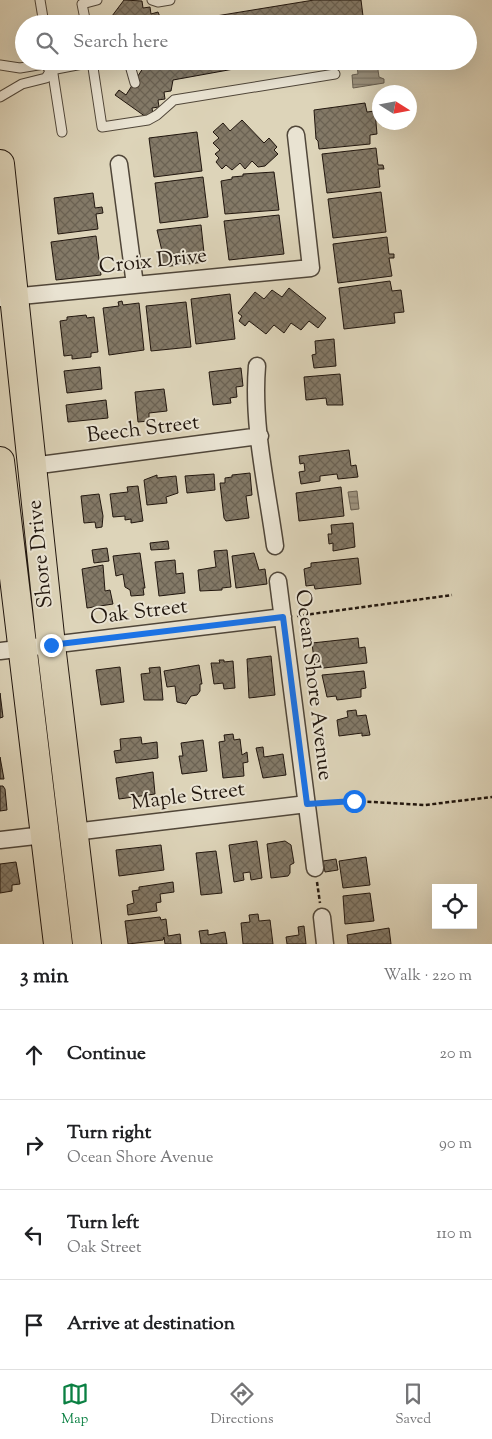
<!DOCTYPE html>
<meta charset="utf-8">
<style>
body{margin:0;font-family:"Sorts Mill Goudy",serif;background:#f6f6f6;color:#202124}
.controls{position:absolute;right:15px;bottom:15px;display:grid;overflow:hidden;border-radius:0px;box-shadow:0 5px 20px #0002}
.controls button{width:45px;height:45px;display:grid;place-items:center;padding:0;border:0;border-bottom:1px solid #e0e0e0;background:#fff;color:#202124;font:25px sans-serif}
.compass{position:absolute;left:372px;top:85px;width:45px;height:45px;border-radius:50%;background:#fff;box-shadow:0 5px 20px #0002;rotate:101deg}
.stop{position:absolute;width:15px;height:15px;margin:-11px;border:4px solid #1a73e8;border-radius:50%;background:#fff}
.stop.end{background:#1a73e8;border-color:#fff;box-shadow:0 1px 5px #0008}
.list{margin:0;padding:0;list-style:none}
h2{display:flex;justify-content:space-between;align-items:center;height:65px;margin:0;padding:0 20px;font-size:21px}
h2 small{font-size:16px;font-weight:400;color:#757577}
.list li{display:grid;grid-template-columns:32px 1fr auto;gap:15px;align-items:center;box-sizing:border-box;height:90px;padding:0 20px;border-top:1px solid #e0e0e0}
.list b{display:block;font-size:19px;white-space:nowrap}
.list p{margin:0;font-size:16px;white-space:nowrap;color:#757577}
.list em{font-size:16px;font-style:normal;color:#757577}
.icon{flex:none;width:28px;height:28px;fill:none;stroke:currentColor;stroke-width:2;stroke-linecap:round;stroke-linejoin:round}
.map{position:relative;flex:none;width:492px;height:944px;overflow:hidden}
.search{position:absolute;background:#fff;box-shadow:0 5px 20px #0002;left:15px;right:15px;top:15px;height:55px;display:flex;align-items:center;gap:12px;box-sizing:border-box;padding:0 18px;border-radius:28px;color:#757577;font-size:19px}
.sheet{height:425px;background:#fff}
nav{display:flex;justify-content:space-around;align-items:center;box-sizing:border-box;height:70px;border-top:1px solid #e0e0e0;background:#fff;font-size:14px;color:#757577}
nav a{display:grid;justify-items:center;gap:2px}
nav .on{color:#0b8043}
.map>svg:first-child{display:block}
.water{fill:url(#water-rules);stroke:#6b6152}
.building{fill:url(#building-cross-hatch);stroke:#21160e}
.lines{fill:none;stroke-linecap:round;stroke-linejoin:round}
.lane-casing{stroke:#504639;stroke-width:11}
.street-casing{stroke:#504639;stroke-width:19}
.highway-casing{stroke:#21160e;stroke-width:30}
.path{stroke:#21160e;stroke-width:2.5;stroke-dasharray:4 2.5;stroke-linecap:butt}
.lane{stroke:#e9e3d2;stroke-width:9}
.street{stroke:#e9e3d2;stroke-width:16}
.highway{stroke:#ddd4b9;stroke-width:28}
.route{stroke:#1a73e8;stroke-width:6}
.labels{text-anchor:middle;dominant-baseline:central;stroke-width:4;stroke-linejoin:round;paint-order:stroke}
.street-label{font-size:21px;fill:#21160e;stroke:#e9e3d2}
</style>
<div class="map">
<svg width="492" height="944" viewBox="0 0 492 944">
<defs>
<pattern id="water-rules" width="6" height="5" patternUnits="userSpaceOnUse" patternTransform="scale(1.25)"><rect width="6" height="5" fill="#9d937f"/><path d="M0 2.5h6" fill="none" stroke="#807766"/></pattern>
<pattern id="building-cross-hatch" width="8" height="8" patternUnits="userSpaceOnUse" patternTransform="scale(1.25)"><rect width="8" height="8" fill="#837967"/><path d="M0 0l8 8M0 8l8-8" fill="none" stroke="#6b6253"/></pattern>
</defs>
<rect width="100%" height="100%" fill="#ddd4b9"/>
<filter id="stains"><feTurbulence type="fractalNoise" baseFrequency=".004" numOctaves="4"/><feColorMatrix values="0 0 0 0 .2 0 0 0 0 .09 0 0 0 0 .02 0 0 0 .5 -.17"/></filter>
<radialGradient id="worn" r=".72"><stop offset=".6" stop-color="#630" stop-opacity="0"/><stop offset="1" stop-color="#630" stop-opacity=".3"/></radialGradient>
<!-- water -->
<path class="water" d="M377,63L379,77L384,79V83L353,88L352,75L358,74L357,66Z
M357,491L359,509L351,510L348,492Z"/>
<!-- building -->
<path class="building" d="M124,0L142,1L143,8L150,7L151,14L158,12L163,24H106Z
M314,0H361L364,24H167Z
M126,61H278L173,80L171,91L164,92L165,99L158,100L159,107L152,108L153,115L146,117L115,95L119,90L126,95L143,68L129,69Z
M365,103L367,112L375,111L377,134L370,135V144L319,149L318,141L316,139L314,110Z
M242,120L264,143L269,138L277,147L274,150L278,154L265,166L258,167L252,161L245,169L240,163L232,170L226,165L222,169L216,162L219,158L215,154L220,150L213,143L219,138L213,132L223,123L230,131Z
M197,132L202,171L154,177L149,138Z
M376,148L378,165H383L384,169H378L380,187L327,193L322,154Z
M274,172L279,210L225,214L221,181L232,179V177L243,176V174Z
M203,177L208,217L160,223L155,183Z
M381,192L386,232L333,238L328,199Z
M93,193L95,208L102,207L103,213L96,214L98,229L58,234L54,198Z
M279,215L284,254L229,260L224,221Z
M201,225L205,262L162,267V251L157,230Z
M96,236L101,275L56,280L51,242Z
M387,237L389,254H394V258H389L392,276L338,283L333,244Z
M390,281L392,291L401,290L404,312L394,313L395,323L344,329L339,288Z
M289,288L326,318L318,328L309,321L301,330L291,323L284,333L274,325L266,334L249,321L245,326L239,321L242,316L238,313L255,292L264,299L272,290L282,297Z
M230,294L235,339L196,344L191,299Z
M122,301L123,305L139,303L144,350L109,355L103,308L119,306L118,302Z
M186,302L191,347L151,351L146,306Z
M86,315L87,318L94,317L98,352L91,353V357L72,359V355L64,356L60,321L67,320V317Z
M334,339L336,366L314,368L312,355L316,354L315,341Z
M100,367L102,389L67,393L64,371Z
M241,368L243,386L236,387L237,397L230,398L231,403L213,405L209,372Z
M340,374L343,405H327L326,398L306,400L304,377Z
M164,389L167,411L149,413V421L138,422L135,392Z
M106,400L108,418L68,422L66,405Z
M349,450L351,466L356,465L358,477L338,479L337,474L320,476V481L301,484L299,472L305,471L304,463L300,464L299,456Z
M250,473L252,495L246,496L249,518L226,521L224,518L220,483H225V478L232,477V475Z
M214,474L215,490L187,493L185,476Z
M157,475V478L176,476L178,493L166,497L167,503L147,505L144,480Z
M138,486L143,521L131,523V519L125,520V516L113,517L110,494L128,492L127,487Z
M341,487L344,516L299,521L296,493Z
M99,494L103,516L102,527L96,528L95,522L84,523L81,496Z
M353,523L355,547L333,551V543L329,544L328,534H332L331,525Z
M168,541L169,549L151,550L150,543Z
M107,548L109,561L94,563L92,550Z
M227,550L231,587L222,588V590L200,591L198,570L216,567L214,551Z
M140,553L145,588H143L144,595L131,596L130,590L125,587L123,574L116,576L113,556Z
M254,553L259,570L265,569L267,584L236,588L232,556Z
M358,558L361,584L315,589L314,585L306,586L304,569L311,567V563Z
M175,560L176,574L183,573L185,593L159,596L155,562Z
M103,565L105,591L110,590L113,604L87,608L82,569Z
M358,638L359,648L365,647L367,663L315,669L312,643Z
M271,656L275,695L249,698L247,659Z
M219,660H224V662L233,661L235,688L224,689L223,683L214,684L211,663H220Z
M199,665L202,684H200V691L197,695L191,696L186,704L177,702L175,686L167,687L164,671Z
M120,667L124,702L101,705L96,670Z
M160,667L163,700H144L141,674L150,673L149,668Z
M364,671L366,688L361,689V697L337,700L336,696L327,697L322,675Z
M0,693L3,717L0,718Z
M356,710L357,716L366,715L370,735L362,736V733L339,736L337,720L348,717L347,711Z
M233,734L234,740L240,739L242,755L247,752L248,762L243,763L244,776L223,778L219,742L225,741L224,735Z
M141,737L142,744L157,742L158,758L116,763L114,751L121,750L120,739Z
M203,740L207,771L182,774L179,756H183L181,743Z
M263,747L264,757L283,754L286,775L263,778L256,748Z
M0,757L4,779H0Z
M153,772L155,794L119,799L116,778Z
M0,786H3L5,789L7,810L0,811Z
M257,841L262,878L251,880L250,872L243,873L244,880L234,882L229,845Z
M285,841L291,845L294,863L290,865V873L288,876L271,878L267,844Z
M161,845L164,870L119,876L116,850Z
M216,851L222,893L201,895L196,853Z
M366,857L370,885L343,888L339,861Z
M336,859L338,870L325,872L323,861Z
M16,862L20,884L12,885V891L0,893V864Z
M173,882L174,892L160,894L161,902L156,903L157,911L128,915L127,905L134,903L132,891L139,890V887Z
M370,893L374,921L345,924L343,896Z
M258,914L259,921L270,920L273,944H243L241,923L250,922L249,915Z
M160,917L161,920L166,919L168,936L180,934L181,944H165L164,937L163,940L128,944L125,921Z
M304,926L306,944H287L286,937L299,935L298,927Z
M389,928L391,944H348L347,935Z
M208,930V935L225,932L227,944H201L199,931Z"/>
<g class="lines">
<!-- lane casing -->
<g class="lane-casing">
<path id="lane" d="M40,0L44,24
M152,0L158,2L170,0
M86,24L82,4L97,0
M51,61L62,132
M92,61L102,127L148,120L157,115L174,100L335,74
M0,65L20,68L44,64L51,70
M131,69L135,83
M0,97L22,84L46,78L51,70L98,61"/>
</g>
<!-- street casing -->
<g class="street-casing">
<path id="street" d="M119,164L135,285
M0,298L311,268L296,135
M257,366C252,425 267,487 275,546
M32,466L260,436
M278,581L315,868
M0,651L283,617
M74,832L307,804
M0,840L44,835
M322,917L325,944"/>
</g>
<!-- highway casing -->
<g class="highway-casing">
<path id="highway" d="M0,164L51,645L87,944
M0,461L58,944"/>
</g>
<!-- path -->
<path class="path" d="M297,616L452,595
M322,803L354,801L425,805L492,797
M317,882L320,903"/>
<!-- lane -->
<use href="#lane" class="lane"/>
<!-- street -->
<use href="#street" class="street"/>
<!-- highway -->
<use href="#highway" class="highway"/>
</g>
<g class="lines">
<!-- route -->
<path class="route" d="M51,645L283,617L307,804L354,801"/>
</g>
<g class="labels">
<!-- street labels -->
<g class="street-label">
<text transform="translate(153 262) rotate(-6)">Croix Drive</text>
<text transform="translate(143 430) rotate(-7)">Beech Street</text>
<text transform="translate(41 554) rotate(-96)">Shore Drive</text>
<text transform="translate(139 613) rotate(-7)">Oak Street</text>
<text transform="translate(313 685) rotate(83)">Ocean Shore Avenue</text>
<text transform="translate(188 797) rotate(-7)">Maple Street</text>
</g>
</g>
<rect width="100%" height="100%" filter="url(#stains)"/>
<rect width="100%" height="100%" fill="url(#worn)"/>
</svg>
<div class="controls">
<button><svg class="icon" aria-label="locate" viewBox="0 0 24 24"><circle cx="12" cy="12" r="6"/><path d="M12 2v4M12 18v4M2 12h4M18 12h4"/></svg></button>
</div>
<svg class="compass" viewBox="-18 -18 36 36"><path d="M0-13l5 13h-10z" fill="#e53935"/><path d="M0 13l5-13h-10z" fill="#757577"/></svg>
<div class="stop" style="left:354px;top:801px"></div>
<div class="stop end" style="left:51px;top:645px"></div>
<div class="search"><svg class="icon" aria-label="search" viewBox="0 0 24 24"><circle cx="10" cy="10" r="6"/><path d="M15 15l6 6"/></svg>Search here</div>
</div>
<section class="sheet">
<h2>3 min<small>Walk · 220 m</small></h2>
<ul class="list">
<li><svg class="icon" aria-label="ahead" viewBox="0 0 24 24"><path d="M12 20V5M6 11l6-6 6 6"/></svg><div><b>Continue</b></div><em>20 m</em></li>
<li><svg class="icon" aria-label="right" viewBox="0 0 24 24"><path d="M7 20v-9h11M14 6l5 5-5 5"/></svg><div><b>Turn right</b><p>Ocean Shore Avenue</p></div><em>90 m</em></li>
<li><svg class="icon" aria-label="left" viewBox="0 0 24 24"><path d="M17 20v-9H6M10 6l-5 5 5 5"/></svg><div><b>Turn left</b><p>Oak Street</p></div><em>110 m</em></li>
<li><svg class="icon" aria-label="arrive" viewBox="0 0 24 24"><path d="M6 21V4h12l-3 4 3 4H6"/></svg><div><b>Arrive at destination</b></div></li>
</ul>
</section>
<nav>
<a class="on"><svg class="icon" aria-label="map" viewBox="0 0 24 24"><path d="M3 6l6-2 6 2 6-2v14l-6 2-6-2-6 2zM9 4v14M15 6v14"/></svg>Map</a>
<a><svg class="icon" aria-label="directions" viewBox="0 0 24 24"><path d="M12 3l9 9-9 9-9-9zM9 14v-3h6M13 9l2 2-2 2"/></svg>Directions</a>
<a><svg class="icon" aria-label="saved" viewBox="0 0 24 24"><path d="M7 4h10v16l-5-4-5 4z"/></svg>Saved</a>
</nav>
